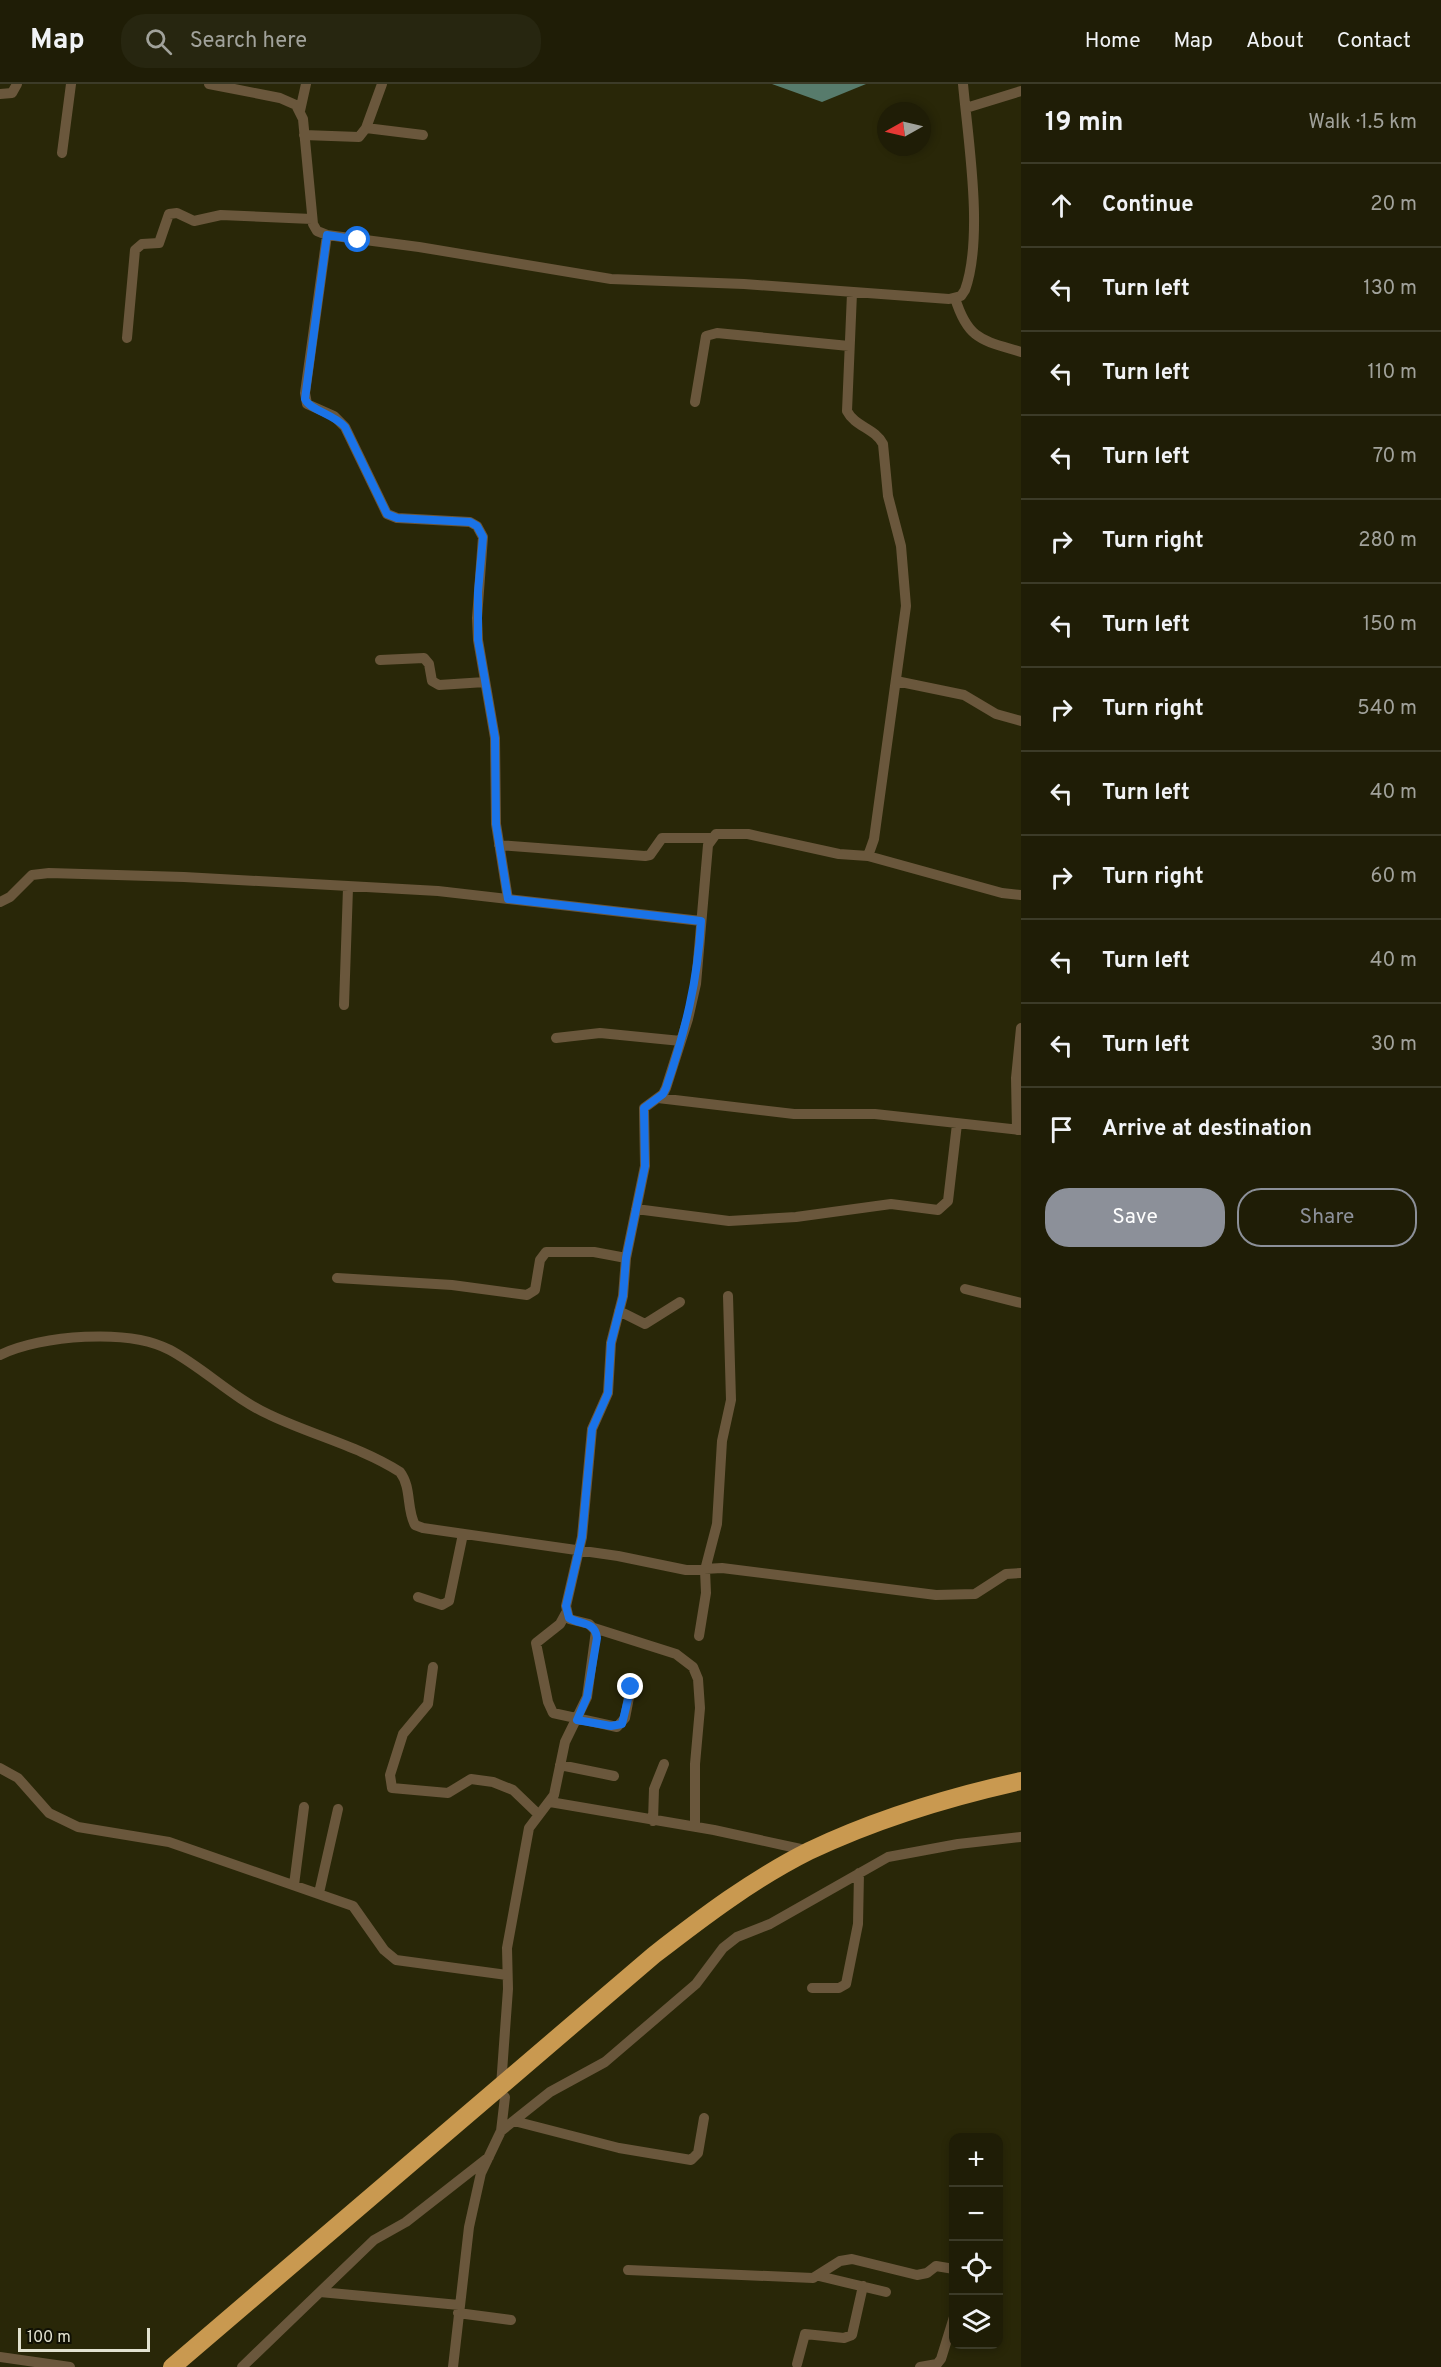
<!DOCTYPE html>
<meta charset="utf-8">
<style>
body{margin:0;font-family:Overpass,sans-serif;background:#272610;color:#f1f3f6}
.controls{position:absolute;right:18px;bottom:18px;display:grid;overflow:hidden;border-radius:12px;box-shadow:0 3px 9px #0003}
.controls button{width:54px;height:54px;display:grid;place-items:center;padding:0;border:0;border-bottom:2px solid #3c3b28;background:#1f1d06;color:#f1f3f6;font:30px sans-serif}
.compass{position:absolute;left:877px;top:18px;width:54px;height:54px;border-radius:50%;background:#1f1d06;box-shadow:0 3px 9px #0003;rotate:262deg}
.scale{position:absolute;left:18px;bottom:15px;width:132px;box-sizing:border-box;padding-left:6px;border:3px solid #e2e2d0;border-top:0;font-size:16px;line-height:21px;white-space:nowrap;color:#e2e2d0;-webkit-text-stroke:4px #101004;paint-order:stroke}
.stop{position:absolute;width:18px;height:18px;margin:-14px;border:4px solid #1a73e8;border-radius:50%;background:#fff}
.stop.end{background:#1a73e8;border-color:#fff;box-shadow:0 2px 6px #0008}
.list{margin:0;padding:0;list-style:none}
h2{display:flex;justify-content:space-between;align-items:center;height:78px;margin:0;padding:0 24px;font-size:26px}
h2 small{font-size:20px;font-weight:400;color:#a1a29b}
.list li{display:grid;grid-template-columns:39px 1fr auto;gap:18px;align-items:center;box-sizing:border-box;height:84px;padding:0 24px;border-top:2px solid #3c3b28}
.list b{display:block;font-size:22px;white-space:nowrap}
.list em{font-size:20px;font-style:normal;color:#a1a29b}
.actions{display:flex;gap:12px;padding:18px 24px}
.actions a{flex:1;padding:14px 0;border:2px solid #8c9099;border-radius:24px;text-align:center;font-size:21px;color:#8c9099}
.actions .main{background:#8c9099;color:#fff}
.icon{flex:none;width:33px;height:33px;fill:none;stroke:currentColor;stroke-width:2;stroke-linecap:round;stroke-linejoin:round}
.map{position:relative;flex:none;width:1021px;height:2283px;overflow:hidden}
header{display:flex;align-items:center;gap:36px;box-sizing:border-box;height:84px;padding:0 30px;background:#1f1d06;border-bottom:2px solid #3c3b28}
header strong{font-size:28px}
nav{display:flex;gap:33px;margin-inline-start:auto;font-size:21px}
.search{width:420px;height:54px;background:#272610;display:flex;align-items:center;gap:15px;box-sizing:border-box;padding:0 21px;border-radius:24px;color:#a1a29b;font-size:22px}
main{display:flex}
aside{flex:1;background:#1f1d06}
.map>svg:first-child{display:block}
.water{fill:#577b6c}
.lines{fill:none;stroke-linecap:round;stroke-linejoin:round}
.street{stroke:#6a573c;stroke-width:10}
.highway{stroke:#c99950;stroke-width:18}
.route{stroke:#1a73e8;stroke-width:8}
</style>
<header>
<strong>Map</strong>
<div class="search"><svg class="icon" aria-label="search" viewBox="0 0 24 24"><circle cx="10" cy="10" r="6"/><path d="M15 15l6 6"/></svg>Search here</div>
<nav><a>Home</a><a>Map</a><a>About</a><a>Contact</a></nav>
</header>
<main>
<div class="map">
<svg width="1021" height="2283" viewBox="0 0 1021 2283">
<rect width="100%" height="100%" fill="#292708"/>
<!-- water -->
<path class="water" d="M772,0H866L822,18Z"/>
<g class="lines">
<!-- street -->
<path class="street" d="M209,0L280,14L296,21L303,35L313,140L317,147L327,151L419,163L611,195L744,200L949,215L961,212L965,206C984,153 968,56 963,0
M0,10L12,9L17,0
M966,24L1021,7
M300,27L306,0
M366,44L423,51
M304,51L359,53L366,44L382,0
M62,69L71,0
M327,151L305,309L307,320L334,332L345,343L387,430L397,434L470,438L477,442L483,453L477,534L478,556L495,654L496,740L508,815
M852,209L847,327C855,343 875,344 883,360L888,412L901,462L906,522L874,755L868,772
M955,214C968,256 982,256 1021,268
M127,254L135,166L142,160L159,159L169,130L177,129L194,137L221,131L312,135
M695,318L706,252L717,249L849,262
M380,576L424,574L429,580L432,597L439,601L485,598
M896,597L964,611L996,630L1021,637
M499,761L645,772L650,771L662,754H711
M0,818L10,813L32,791L49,789L184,793L438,807L701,837
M344,921L348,804
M556,954L600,949L681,957
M658,1014L794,1030H875L1021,1046
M1017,1046L1016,994L1021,944
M636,1125L729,1137L796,1133L891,1120L938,1126L948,1117L957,1040
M337,1194L452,1201L527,1211L535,1206L540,1176L546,1168H594L626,1174
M965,1205L1021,1219
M619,1227L645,1240L680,1218
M0,1271C41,1251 129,1244 170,1266C205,1285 234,1315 270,1331C312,1351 361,1363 400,1388C412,1404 406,1424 415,1441L423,1444L618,1472L686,1486L722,1484L936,1511L975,1510L1006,1490L1021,1489
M418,1513L442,1521L449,1517L463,1450
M566,1529L560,1540L536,1559L548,1618L553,1629L617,1643L625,1634L631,1603
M594,1544L676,1570L693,1583L698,1595L700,1624L695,1680V1743
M699,1552L706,1509L705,1486L717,1440L722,1357L731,1316L728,1212
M433,1583L428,1620L403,1650L390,1691L392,1704L448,1709L471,1695L493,1698L513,1706L538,1730
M560,1681L614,1692
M0,1684L18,1694L49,1729L78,1743L169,1758L353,1822L384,1866L396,1876L507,1891
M550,1718L714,1746L810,1767
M653,1737L654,1705L664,1680
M294,1801L304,1723
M319,1809L338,1725
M812,1904H839L846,1900L858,1840L859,1789
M501,2002L508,1905L507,1864L529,1744L554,1711L565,1658L587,1613L596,1547L589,1540L569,1535L566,1522L582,1453L592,1345L608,1309L611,1259L623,1212L626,1174L645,1082L644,1024L663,1010L666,1004L688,935L696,900L708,761L716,750H748L839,770L868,772L1002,809L1021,811
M514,2037L619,2064L691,2076L698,2069L704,2034
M501,2047L550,2008L605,1978L696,1900L723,1864L737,1853L770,1840L888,1773L958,1760L1021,1753
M628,2186L813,2194L840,2177L852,2175L917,2191L927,2189L936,2182L954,2185
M819,2192L886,2208
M320,2208L459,2221
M458,2229L511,2236
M0,2273L70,2283
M797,2280L805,2250L844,2254L852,2251L863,2202
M242,2283L374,2156L406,2138L489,2073
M453,2283L469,2143L481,2089L501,2047L505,2013
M920,2283L937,2280L941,2275L954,2233"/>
<!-- highway -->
<path class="highway" d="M172,2283L654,1871C703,1833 753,1795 809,1767C876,1735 949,1713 1021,1697"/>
</g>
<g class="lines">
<!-- route -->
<path class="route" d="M358,156L327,151L305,315C309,326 334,330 345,343L387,430L397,434L470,438L477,442L483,453L478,508V556L495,654L496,740L508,815L701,837C698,896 685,948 666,1004L663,1010L644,1024L645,1082L626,1174L623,1212L611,1259L608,1309L592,1345L582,1453L566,1522L569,1534C581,1541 595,1537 597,1554L587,1613L577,1636L611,1642L622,1640L631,1603"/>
</g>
</svg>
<div class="controls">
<button>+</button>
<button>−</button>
<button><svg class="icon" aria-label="locate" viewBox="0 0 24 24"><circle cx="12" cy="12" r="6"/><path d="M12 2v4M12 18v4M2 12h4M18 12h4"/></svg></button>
<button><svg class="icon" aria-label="layers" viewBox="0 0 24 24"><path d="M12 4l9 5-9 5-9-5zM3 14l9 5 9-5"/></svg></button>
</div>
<svg class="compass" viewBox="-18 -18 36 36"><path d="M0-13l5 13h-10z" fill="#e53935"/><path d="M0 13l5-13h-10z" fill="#a1a29b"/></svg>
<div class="scale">100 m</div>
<div class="stop" style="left:358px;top:156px"></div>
<div class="stop end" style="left:631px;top:1603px"></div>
</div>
<aside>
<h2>19 min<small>Walk · 1.5 km</small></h2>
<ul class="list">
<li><svg class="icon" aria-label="ahead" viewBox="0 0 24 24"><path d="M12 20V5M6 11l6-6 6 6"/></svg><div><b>Continue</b></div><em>20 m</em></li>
<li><svg class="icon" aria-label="left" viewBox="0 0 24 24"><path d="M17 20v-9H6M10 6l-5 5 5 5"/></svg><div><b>Turn left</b></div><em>130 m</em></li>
<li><svg class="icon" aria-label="left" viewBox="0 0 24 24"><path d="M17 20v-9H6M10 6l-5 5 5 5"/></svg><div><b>Turn left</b></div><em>110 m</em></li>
<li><svg class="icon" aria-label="left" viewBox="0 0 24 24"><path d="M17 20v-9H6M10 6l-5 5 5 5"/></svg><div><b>Turn left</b></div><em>70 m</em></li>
<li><svg class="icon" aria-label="right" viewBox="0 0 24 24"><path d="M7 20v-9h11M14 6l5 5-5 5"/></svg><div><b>Turn right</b></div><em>280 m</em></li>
<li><svg class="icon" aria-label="left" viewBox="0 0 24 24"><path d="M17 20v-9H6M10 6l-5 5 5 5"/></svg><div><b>Turn left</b></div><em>150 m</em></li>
<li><svg class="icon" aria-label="right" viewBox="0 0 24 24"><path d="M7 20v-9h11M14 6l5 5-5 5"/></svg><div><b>Turn right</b></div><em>540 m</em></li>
<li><svg class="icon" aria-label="left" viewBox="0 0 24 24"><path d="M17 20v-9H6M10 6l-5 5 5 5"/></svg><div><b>Turn left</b></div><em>40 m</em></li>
<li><svg class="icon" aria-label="right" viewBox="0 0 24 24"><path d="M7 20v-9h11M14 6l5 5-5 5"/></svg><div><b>Turn right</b></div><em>60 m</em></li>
<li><svg class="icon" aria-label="left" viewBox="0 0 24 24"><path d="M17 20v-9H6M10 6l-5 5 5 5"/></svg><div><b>Turn left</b></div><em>40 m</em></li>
<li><svg class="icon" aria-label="left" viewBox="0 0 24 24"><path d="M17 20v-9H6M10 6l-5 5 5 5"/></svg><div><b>Turn left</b></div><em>30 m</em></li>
<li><svg class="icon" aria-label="arrive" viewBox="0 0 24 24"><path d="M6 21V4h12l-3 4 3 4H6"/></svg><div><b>Arrive at destination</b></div></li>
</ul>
<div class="actions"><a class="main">Save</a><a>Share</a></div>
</aside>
</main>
